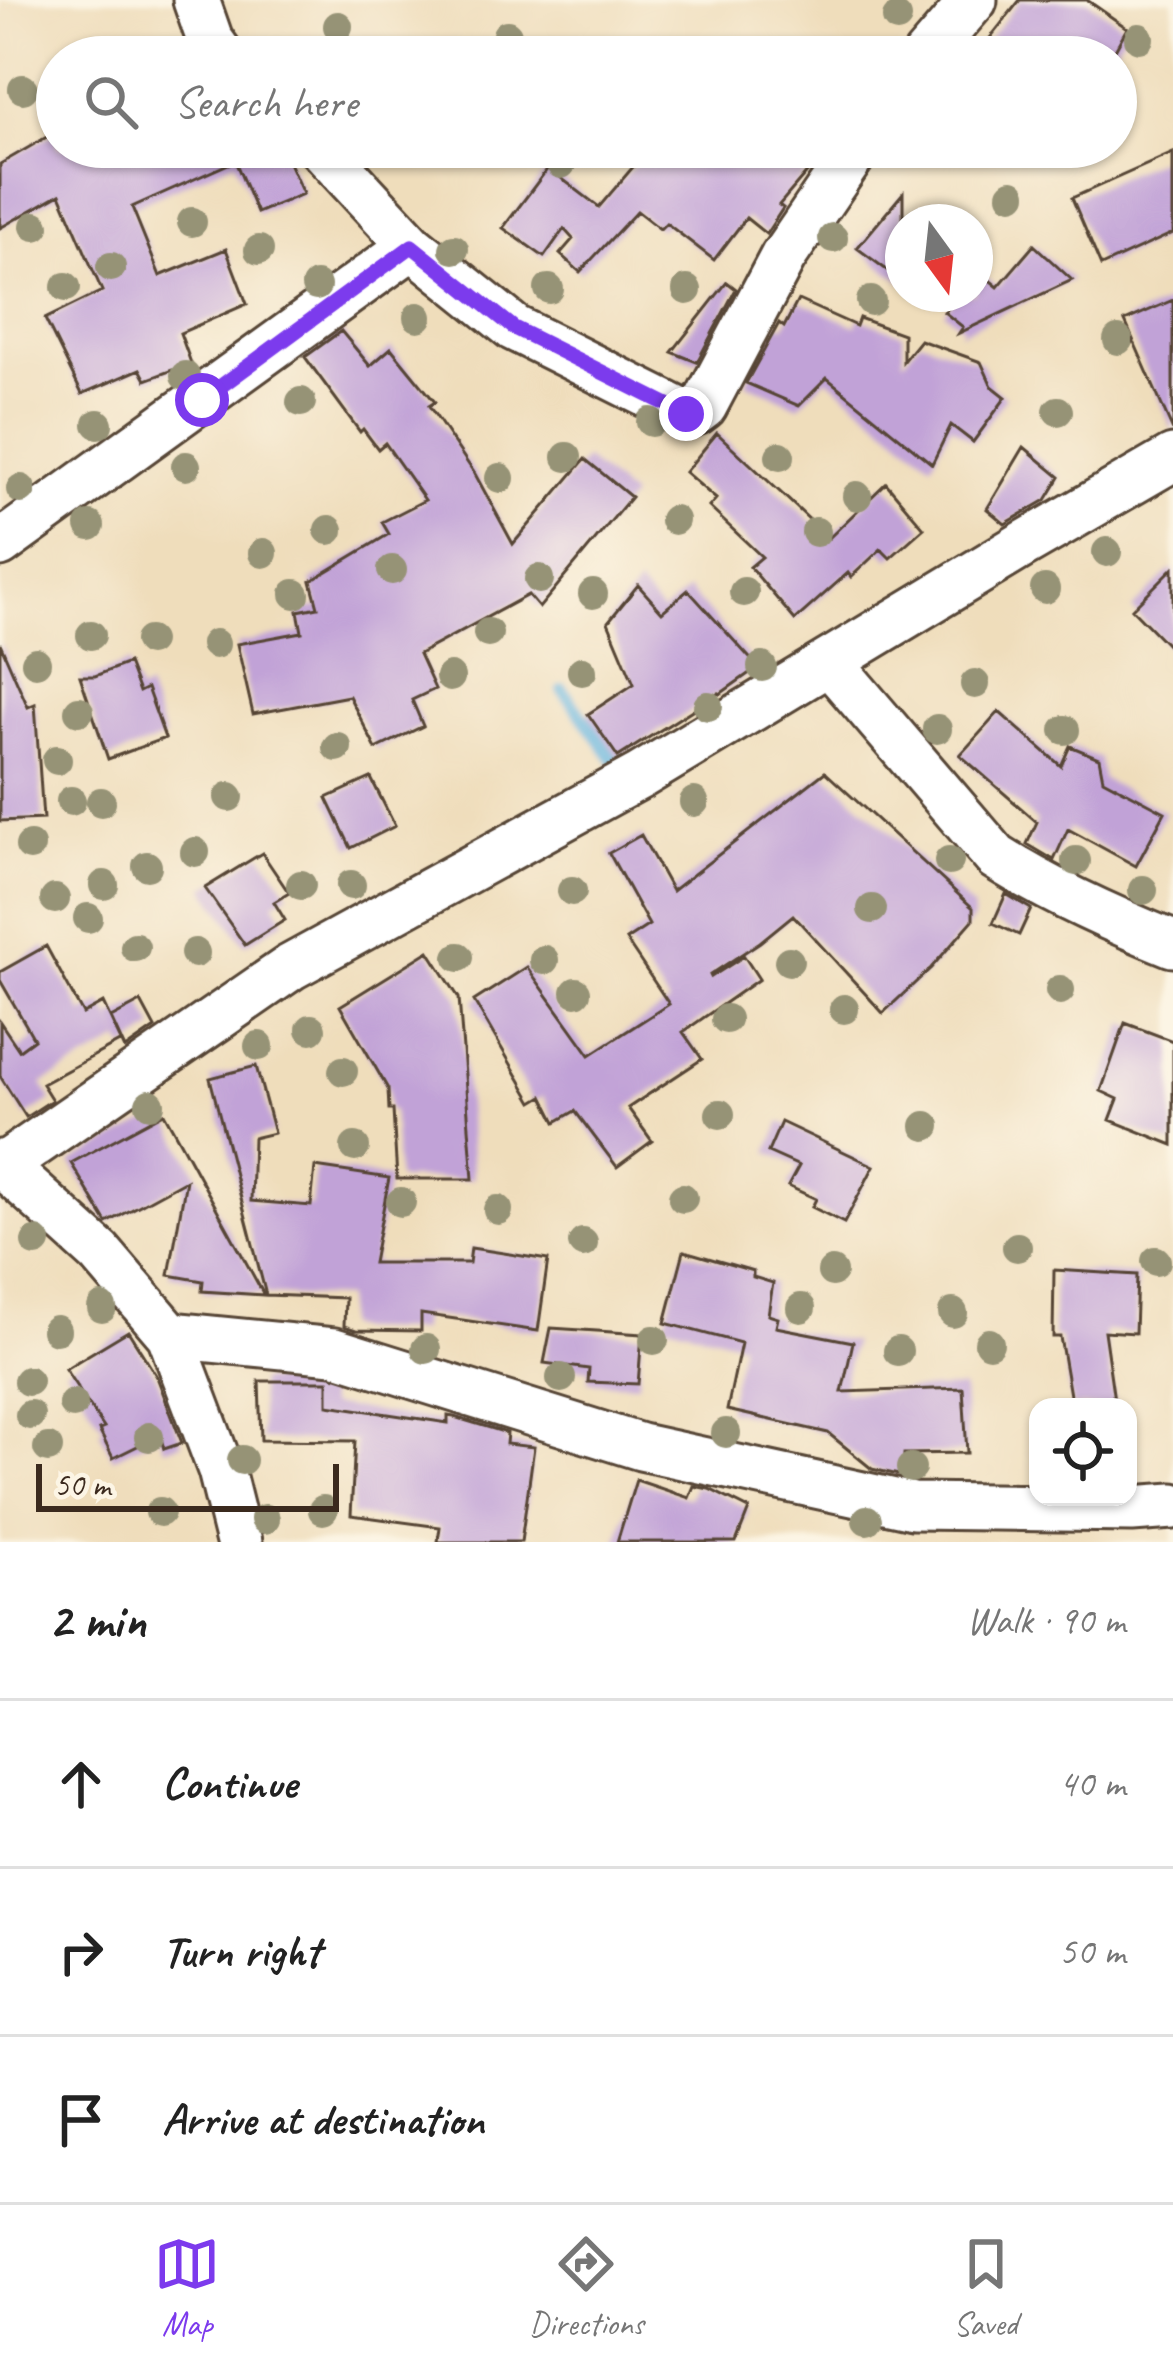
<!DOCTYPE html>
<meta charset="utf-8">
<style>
body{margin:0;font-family:Caveat,sans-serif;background:#f2f2f2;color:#222}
.controls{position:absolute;right:36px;bottom:36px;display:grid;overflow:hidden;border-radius:24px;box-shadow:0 3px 9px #0004}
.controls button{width:108px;height:108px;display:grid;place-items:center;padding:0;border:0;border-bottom:3px solid #e0e0e0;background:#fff;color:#222;font:60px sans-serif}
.compass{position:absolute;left:885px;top:204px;width:108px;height:108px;border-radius:50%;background:#fff;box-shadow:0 3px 9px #0004;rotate:165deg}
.scale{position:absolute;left:36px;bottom:30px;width:303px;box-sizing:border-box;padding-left:12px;border:6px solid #3b2a1e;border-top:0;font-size:33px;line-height:42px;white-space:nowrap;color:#3b2a1e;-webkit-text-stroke:9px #fcf5e5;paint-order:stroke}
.stop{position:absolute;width:36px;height:36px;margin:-27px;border:9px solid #7c3aed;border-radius:50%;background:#fff}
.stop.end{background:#7c3aed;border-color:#fff;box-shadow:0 3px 12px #0008}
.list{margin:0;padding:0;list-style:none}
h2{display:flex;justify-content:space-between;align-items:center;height:156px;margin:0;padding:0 48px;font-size:51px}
h2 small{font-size:39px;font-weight:400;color:#767676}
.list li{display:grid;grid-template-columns:78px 1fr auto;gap:36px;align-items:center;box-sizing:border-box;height:168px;padding:0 48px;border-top:3px solid #e0e0e0}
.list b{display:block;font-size:45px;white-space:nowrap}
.list em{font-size:39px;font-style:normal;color:#767676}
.icon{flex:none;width:66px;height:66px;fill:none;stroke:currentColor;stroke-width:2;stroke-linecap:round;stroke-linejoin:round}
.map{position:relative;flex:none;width:1173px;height:1542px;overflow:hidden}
.search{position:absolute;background:#fff;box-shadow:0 3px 9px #0004;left:36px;right:36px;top:36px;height:132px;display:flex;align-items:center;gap:30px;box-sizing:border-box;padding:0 42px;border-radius:66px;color:#767676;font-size:45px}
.sheet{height:660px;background:#fff}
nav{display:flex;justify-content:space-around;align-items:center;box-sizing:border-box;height:168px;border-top:3px solid #e0e0e0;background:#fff;font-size:33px;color:#767676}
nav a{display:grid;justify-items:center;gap:6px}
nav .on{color:#7c3aed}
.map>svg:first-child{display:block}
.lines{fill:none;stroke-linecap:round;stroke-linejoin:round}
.stream{stroke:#64b3de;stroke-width:12}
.building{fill:#c1a2d7}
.minor-casing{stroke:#564536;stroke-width:51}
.minor{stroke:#fff;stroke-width:45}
.tree{fill:#969376}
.route{stroke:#7c3aed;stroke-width:15}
</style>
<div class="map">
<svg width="1173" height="1542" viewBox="0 0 1173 1542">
<rect width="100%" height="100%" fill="#fcf5e5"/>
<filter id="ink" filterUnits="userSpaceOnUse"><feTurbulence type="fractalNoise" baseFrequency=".00833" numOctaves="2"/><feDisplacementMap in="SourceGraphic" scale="24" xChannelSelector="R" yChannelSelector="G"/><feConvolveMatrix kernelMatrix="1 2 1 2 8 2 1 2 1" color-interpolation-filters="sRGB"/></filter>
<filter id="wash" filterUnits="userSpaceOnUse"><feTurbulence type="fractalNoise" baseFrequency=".004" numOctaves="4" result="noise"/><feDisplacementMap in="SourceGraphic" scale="48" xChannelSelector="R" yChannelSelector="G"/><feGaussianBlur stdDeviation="2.7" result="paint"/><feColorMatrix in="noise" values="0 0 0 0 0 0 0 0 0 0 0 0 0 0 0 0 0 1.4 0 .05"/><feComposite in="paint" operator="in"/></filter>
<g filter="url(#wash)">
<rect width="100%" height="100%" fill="#efddbb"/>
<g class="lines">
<!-- stream -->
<path class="stream" d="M563,690L623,772L628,770"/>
</g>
<g id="blocks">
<!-- building -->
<path class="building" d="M1020,0H1087L1127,28L1111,57H975Z
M57,131V147H282L303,194L257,213L235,161L132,207L160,276L226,249L247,304L180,333L191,363L146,380L140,369L82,394L45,319L102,291L60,194L0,228V164Z
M650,147H825L809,170L779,205L783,208L766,234L746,218L714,260L666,223L660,229L637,211L580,272L560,254L573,239L564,229L544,257L503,228L548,168L599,207Z
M1173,153V233L1101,266L1072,198Z
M903,193V282L857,248Z
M1034,245L1072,280L959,333L963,327L944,312L959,294H975V268L998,287Z
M727,282L736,289L697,362L672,352Z
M798,300L856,326L859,318L903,334V361L920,340L981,362L992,386L1006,397L973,442L951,425L932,464L827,378L799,406L746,383L779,323L784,327Z
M1173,300V431L1125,321Z
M341,331L370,366L391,348L435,402L429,406L475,474L513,544L585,459L631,497L539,608L528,595L419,654L435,689L412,700L423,726L376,749L349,696L253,714L237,644L302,632L298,611L318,607L311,581L389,534L382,522L425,500L385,443L378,449L363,429L360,432L305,357Z
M717,433L829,538L886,483L924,528L890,558L881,549L851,577L848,573L795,620L750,567L762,557L709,507L716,499L685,472Z
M1024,447L1060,477L1046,500L1005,524L987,509Z
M1173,568V651L1132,609Z
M638,585L662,612L688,590L758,667L720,694L719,693L618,757L588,714L634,684L608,622Z
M0,643L28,707L35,704L43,819L0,821Z
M128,663L139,692L147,688L165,738L108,759L80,676H95Z
M999,712L1061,766L1070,746L1099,758L1103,779L1165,812L1136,866L1068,829L1054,860L1027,844L1037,822L960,755Z
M825,772L973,908V920L931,968L883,1013L793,915L760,942L710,975L711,977L744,956L759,979L683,1032L702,1059L628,1108L652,1141L617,1167L575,1111L556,1122L543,1096L533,1102L474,1001L527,967L590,1055L669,1004L626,940L649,925L609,853L641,835L672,891Z
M371,778L395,826L351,848L327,798Z
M262,853L289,893L274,902L285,920L245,945L205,888Z
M1006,894L1031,909L1019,935L993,923Z
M46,946L83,1014L103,1003L121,1041L42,1084L52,1100L26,1117L0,1076V1022L19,1050L34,1039L0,980V972Z
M429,951L459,998L473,1179H397L393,1110H389L388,1089L340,1006Z
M141,1002L155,1028L125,1049L111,1018Z
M1125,1023L1173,1041V1145L1110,1120L1118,1099L1101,1091Z
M256,1066L274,1133L253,1138L251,1201L311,1206L315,1167L389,1178L373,1263H469L471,1248L548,1260L538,1331L421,1314V1331L356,1330L344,1326L345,1298L266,1295L210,1078Z
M164,1113L190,1160L264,1295L202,1291L203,1281L169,1275L186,1180L107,1223L71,1163Z
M781,1122L874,1166L844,1223L812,1207L816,1199L788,1186L799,1166L768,1152Z
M684,1251L753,1271V1277L773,1283L768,1315L778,1318L776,1327L853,1342L842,1392L963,1388L967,1453L904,1454L903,1476L872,1469L828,1433L727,1410L741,1343L665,1323Z
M1054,1270L1137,1275L1135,1333L1104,1331L1115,1407H1072L1060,1337H1053Z
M551,1328L642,1334L638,1384L588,1382L589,1369L544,1363Z
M128,1331L157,1377L182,1443L164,1449L160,1435L113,1458L99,1430L104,1428L65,1369Z
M259,1381H328V1405L448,1423V1416L454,1417L507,1433L506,1444L534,1447L521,1542H438L440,1527L351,1515L355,1441L261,1440Z
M636,1480L689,1498L694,1486L709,1489L749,1509L736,1542H617Z"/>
</g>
</g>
<g filter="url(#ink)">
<use href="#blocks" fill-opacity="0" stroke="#564536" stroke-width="3"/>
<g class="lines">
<!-- minor casing -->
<g class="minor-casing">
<path id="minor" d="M196,0L210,40L222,57
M925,57L974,0
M320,147L412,246L514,328L686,414L696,412L704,406L783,257L858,147
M0,544L412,246
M829,662L996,857C1051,892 1113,920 1173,944
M0,1163L100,1253L170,1335L221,1470L239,1542
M0,1168L291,967L640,776L1021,546L1173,458
M170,1335L334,1351L641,1447L913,1506L1132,1509L1173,1506"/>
</g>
<!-- minor -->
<use href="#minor" class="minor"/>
</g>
<!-- trees -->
<g class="tree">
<circle cx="897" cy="18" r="15"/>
<circle cx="338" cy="26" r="15"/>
<circle cx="507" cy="35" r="15"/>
<circle cx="1139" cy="38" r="15"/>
<circle cx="23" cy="89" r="15"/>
<circle cx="561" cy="164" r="15"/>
<circle cx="1012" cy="194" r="15"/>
<circle cx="192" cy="222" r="15"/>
<circle cx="35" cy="226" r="15"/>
<circle cx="833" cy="238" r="15"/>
<circle cx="454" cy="249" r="15"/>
<circle cx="259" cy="250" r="15"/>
<circle cx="111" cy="267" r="15"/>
<circle cx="316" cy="286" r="15"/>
<circle cx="66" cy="287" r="15"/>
<circle cx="549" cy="289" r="15"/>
<circle cx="687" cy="290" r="15"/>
<circle cx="871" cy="301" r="15"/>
<circle cx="418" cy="317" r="15"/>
<circle cx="1118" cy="340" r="15"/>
<circle cx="185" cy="376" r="15"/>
<circle cx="301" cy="402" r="15"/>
<circle cx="1058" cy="411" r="15"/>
<circle cx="651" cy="422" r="15"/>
<circle cx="98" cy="424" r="15"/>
<circle cx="780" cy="456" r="15"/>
<circle cx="567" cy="457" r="15"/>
<circle cx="186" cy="466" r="15"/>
<circle cx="500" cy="478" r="15"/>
<circle cx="21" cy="489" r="15"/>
<circle cx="857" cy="496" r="15"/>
<circle cx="674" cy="520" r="15"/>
<circle cx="90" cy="526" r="15"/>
<circle cx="329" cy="530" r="15"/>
<circle cx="816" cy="532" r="15"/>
<circle cx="1107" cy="552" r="15"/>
<circle cx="263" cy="553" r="15"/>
<circle cx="392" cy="570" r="15"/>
<circle cx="539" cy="579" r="15"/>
<circle cx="1045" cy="589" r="15"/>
<circle cx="744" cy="592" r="15"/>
<circle cx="295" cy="594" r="15"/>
<circle cx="593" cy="594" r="15"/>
<circle cx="488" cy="633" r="15"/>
<circle cx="91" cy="635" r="15"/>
<circle cx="149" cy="641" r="15"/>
<circle cx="215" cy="644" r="15"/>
<circle cx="36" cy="662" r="15"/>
<circle cx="762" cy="667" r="15"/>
<circle cx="582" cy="671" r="15"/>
<circle cx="450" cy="677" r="15"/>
<circle cx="975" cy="684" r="15"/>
<circle cx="708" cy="706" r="15"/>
<circle cx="79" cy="711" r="15"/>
<circle cx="937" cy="729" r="15"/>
<circle cx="1065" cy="730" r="15"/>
<circle cx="337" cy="747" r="15"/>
<circle cx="57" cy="760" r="15"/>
<circle cx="229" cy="797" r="15"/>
<circle cx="71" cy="801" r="15"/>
<circle cx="101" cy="802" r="15"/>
<circle cx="694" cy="802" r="15"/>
<circle cx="30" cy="846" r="15"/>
<circle cx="195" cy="852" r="15"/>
<circle cx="949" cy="861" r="15"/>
<circle cx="1076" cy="861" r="15"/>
<circle cx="147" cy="866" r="15"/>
<circle cx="104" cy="885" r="15"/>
<circle cx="301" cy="885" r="15"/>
<circle cx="351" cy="885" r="15"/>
<circle cx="1143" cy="890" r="15"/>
<circle cx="572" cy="891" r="15"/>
<circle cx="55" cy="899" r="15"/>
<circle cx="872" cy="909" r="15"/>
<circle cx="88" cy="918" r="15"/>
<circle cx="135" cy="947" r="15"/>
<circle cx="195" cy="953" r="15"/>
<circle cx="459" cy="957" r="15"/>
<circle cx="544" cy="960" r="15"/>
<circle cx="789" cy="961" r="15"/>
<circle cx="1060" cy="990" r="15"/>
<circle cx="576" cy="992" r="15"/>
<circle cx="844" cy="1009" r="15"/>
<circle cx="726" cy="1019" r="15"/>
<circle cx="311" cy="1029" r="15"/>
<circle cx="259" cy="1046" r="15"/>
<circle cx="343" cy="1071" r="15"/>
<circle cx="150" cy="1104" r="15"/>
<circle cx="720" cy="1114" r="15"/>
<circle cx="926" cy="1126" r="15"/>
<circle cx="355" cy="1147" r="15"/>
<circle cx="683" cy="1198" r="15"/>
<circle cx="401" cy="1202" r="15"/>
<circle cx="498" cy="1210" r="15"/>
<circle cx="36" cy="1242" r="15"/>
<circle cx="583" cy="1243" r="15"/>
<circle cx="1017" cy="1247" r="15"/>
<circle cx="1156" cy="1261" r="15"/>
<circle cx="832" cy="1272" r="15"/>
<circle cx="102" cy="1308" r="15"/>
<circle cx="801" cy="1308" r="15"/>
<circle cx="953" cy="1313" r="15"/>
<circle cx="56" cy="1330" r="15"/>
<circle cx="654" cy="1340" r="15"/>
<circle cx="989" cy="1343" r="15"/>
<circle cx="426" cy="1349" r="15"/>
<circle cx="898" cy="1351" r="15"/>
<circle cx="561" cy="1378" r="15"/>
<circle cx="28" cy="1381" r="15"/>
<circle cx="73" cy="1404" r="15"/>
<circle cx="30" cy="1415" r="15"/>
<circle cx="726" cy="1433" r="15"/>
<circle cx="149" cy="1437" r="15"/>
<circle cx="48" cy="1448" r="15"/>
<circle cx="242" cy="1460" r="15"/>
<circle cx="911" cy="1468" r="15"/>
<circle cx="323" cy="1510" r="15"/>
<circle cx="160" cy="1512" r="15"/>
<circle cx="265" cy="1519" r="15"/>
<circle cx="867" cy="1520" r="15"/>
</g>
</g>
<g class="lines" filter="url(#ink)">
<!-- route -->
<path class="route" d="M202,400L412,246L514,328L686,414"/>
</g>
</svg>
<div class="controls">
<button><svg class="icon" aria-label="locate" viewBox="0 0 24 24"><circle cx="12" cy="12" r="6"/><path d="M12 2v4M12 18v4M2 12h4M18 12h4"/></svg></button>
</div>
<svg class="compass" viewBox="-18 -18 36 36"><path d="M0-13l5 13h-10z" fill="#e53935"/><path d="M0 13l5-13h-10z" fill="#767676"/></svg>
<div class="scale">50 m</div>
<div class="stop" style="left:202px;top:400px"></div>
<div class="stop end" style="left:686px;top:414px"></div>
<div class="search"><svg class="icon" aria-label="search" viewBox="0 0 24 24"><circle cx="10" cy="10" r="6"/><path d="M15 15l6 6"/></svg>Search here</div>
</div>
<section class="sheet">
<h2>2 min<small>Walk · 90 m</small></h2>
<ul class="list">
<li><svg class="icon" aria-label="ahead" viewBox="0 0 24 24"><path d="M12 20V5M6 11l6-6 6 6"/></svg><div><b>Continue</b></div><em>40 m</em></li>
<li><svg class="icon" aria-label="right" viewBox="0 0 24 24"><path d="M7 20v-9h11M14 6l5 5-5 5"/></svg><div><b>Turn right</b></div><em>50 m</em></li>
<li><svg class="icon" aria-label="arrive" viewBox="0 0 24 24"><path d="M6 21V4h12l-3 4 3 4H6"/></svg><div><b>Arrive at destination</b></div></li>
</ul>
</section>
<nav>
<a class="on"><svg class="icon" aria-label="map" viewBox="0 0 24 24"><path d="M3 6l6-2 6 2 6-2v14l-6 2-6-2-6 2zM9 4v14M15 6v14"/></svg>Map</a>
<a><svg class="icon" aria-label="directions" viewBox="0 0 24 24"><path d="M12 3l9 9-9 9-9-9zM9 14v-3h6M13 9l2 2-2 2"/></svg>Directions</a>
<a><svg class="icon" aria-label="saved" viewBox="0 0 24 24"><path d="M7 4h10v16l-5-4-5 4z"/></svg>Saved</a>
</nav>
